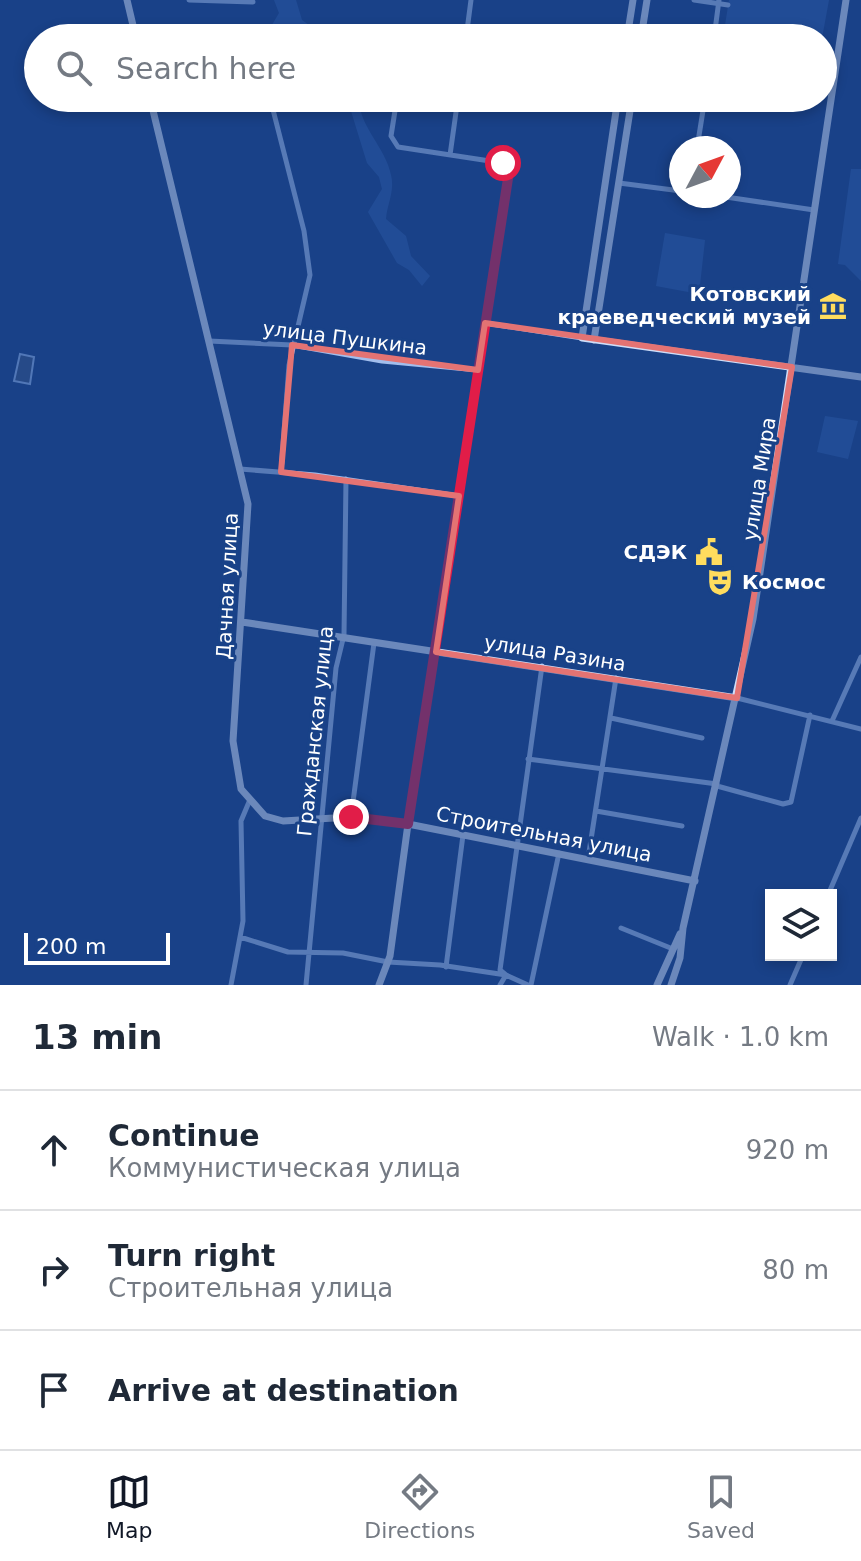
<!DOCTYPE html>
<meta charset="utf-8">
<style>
body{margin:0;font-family:"DejaVu Sans",sans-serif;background:#f2f2f3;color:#1f2937}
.controls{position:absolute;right:24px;bottom:24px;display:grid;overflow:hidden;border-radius:0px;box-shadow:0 4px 12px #0003}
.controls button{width:72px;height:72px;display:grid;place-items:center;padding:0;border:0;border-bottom:2px solid #e0e1e3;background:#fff;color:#1f2937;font:40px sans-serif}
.compass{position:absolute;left:669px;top:136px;width:72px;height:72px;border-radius:50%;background:#fff;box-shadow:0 4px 12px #0003;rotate:49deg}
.scale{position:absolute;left:24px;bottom:20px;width:146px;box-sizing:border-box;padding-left:8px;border:4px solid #fff;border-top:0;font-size:22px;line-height:28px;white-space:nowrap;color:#fff;-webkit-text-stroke:6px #194288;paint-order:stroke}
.stop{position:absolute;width:24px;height:24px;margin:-18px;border:6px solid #e11d48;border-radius:50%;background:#fff}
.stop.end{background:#e11d48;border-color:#fff;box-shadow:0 2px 8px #0008}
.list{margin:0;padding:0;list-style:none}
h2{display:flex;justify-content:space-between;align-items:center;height:104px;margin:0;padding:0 32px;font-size:34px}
h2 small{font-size:26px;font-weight:400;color:#747a83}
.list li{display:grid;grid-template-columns:52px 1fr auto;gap:24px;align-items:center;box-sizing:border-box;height:120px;padding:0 32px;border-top:2px solid #e0e1e3}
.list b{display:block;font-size:30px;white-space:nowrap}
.list p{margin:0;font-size:26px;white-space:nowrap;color:#747a83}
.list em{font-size:26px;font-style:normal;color:#747a83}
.icon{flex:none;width:44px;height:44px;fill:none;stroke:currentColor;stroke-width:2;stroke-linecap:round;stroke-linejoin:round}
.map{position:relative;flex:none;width:861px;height:985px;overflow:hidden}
.search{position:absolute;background:#fff;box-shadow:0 4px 12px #0003;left:24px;right:24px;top:24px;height:88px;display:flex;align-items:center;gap:20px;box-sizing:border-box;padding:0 28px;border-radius:44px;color:#747a83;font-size:30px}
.sheet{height:464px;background:#fff}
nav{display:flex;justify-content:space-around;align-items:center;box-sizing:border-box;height:112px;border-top:2px solid #e0e1e3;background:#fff;font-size:22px;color:#747a83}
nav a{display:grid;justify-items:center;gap:4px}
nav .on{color:#111827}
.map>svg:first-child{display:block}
.green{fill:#2c5aa7}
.water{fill:#375488;stroke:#95b8ef;stroke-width:2}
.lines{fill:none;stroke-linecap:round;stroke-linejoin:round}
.street{stroke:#a2beed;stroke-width:5}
.secondary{stroke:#cfdef9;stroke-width:7}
.route{stroke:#e11d48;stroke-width:10}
.marked{fill:none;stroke:#e47373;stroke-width:6;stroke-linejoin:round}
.labels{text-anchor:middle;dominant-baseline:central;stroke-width:6;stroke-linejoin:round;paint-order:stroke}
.poi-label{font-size:20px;font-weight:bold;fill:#fff;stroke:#194288;text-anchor:end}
.street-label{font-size:20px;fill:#fff;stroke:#194288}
</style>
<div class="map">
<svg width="861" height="985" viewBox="0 0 861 985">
<rect width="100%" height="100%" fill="#194288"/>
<!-- green -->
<path class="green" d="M274,0H296L302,20L327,38H256V35L269,30L279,13Z
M729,0H829L822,38H723Z
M347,98H359C358,125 386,148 391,175C395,191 387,204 386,219L406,236L411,256L430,276L422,286L409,270L397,263L368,212L382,189L379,177L367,163Z
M851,169H861V281L845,265L838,264Z
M665,233L705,240L699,294L656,286Z
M825,416L858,421L848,459L817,452Z"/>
<!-- water -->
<path class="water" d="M20,354L34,357L30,384L14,381Z"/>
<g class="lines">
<!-- street -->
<path class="street" d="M189,0L253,2
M694,0L728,5
M466,38L471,0
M714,38L719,0
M823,60L837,63
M270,98L304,231L310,275L289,365L281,472
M397,98L391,136L398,147L503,163L509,172L408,824
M697,148L705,98
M450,155L458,98
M619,183L681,191
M719,196L814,210
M485,323L582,338
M209,341L292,345L382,361L478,370
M240,469L315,475L459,496
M737,698L861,729
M611,718L702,738
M832,721L861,657
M528,759L717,784
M717,786L783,804L791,802L810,715
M596,811L682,826
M351,817L374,643
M588,859L616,678
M828,895L861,818
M621,928L673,949
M240,937L288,952L343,953L388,962L440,965L506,975L528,985
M446,967L463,835
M231,985L243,921L241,821L249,802
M306,985L336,668L344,635L346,479
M500,985L506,975L500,970L542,666
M531,985L559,853
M790,985L803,955"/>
<!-- secondary -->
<path class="secondary" d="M127,0L136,38
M627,38L633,0
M641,38L647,0
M150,98L248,504L233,741L241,789L265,816L283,821L351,817L408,824L695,881
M618,98L582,338L861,377
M594,340L632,98
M242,622L737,698
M379,985L390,956L408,824
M657,985L680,934
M671,985L680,958L683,928L753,619L846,0"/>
</g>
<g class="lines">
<!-- route -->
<path class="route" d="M351,817L408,824L509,172L503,163"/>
</g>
<!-- marked area -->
<path d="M0 0H861V985H0ZM485,323L792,367L737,698L436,652L459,496L281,472L292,345L478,370Z" fill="#194288" fill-opacity=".55" fill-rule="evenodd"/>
<path class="marked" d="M485,323L792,367L737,698L436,652L459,496L281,472L292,345L478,370Z"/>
<!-- icons -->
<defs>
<g id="museum-bare" transform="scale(2.16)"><path d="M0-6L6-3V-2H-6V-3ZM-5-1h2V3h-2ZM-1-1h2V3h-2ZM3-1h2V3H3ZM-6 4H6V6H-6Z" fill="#ffdc5e" stroke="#194288" stroke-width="2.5" paint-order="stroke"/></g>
<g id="civic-bare" transform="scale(2.16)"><path d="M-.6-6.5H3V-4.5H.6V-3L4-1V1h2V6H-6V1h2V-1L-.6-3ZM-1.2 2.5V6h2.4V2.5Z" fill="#ffdc5e" stroke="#194288" stroke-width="2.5" paint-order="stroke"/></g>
<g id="theatre-bare" transform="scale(2.16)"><path d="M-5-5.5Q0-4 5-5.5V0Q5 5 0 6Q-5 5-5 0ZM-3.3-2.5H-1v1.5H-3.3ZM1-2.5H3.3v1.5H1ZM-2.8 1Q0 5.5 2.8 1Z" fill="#ffdc5e" stroke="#194288" stroke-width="2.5" paint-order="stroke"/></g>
</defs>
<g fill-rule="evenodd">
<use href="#museum-bare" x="833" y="306"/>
<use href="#civic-bare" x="709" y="552"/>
<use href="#theatre-bare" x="720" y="582"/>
</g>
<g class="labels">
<!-- poi labels -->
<g class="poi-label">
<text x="811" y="294">Котовский<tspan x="811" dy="23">краеведческий музей</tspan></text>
<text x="687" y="552">СДЭК</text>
<text x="742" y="582" text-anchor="start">Космос</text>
</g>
<!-- street labels -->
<g class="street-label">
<text transform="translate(345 338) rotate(7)">улица Пушкина</text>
<text transform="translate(759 479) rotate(-81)">улица Мира</text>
<text transform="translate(227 586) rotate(-87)">Дачная улица</text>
<text transform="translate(555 653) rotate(9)">улица Разина</text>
<text transform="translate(315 731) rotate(-84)">Гражданская улица</text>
<text transform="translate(544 834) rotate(11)">Строительная улица</text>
</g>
</g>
</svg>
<div class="controls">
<button><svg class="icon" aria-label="layers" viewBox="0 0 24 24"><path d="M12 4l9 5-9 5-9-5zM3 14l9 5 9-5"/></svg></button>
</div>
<svg class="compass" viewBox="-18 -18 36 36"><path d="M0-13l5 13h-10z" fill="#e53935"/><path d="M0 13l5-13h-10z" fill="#747a83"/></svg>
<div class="scale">200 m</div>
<div class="stop" style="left:503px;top:163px"></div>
<div class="stop end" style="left:351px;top:817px"></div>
<div class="search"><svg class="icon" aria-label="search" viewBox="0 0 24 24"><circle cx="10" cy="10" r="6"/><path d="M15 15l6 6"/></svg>Search here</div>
</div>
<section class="sheet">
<h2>13 min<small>Walk · 1.0 km</small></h2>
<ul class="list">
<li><svg class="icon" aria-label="ahead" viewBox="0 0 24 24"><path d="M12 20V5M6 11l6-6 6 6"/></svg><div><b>Continue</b><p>Коммунистическая улица</p></div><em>920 m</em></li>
<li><svg class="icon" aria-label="right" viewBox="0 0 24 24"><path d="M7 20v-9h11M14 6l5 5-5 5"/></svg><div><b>Turn right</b><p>Строительная улица</p></div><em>80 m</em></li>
<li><svg class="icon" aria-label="arrive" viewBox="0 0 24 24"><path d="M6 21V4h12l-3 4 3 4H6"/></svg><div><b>Arrive at destination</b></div></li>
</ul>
</section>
<nav>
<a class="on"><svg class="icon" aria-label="map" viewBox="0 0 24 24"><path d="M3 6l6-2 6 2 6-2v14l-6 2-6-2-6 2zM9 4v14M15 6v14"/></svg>Map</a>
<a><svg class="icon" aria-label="directions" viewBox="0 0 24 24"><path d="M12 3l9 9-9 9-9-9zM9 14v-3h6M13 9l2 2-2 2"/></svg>Directions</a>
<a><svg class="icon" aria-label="saved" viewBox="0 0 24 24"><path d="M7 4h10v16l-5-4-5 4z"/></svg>Saved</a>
</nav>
